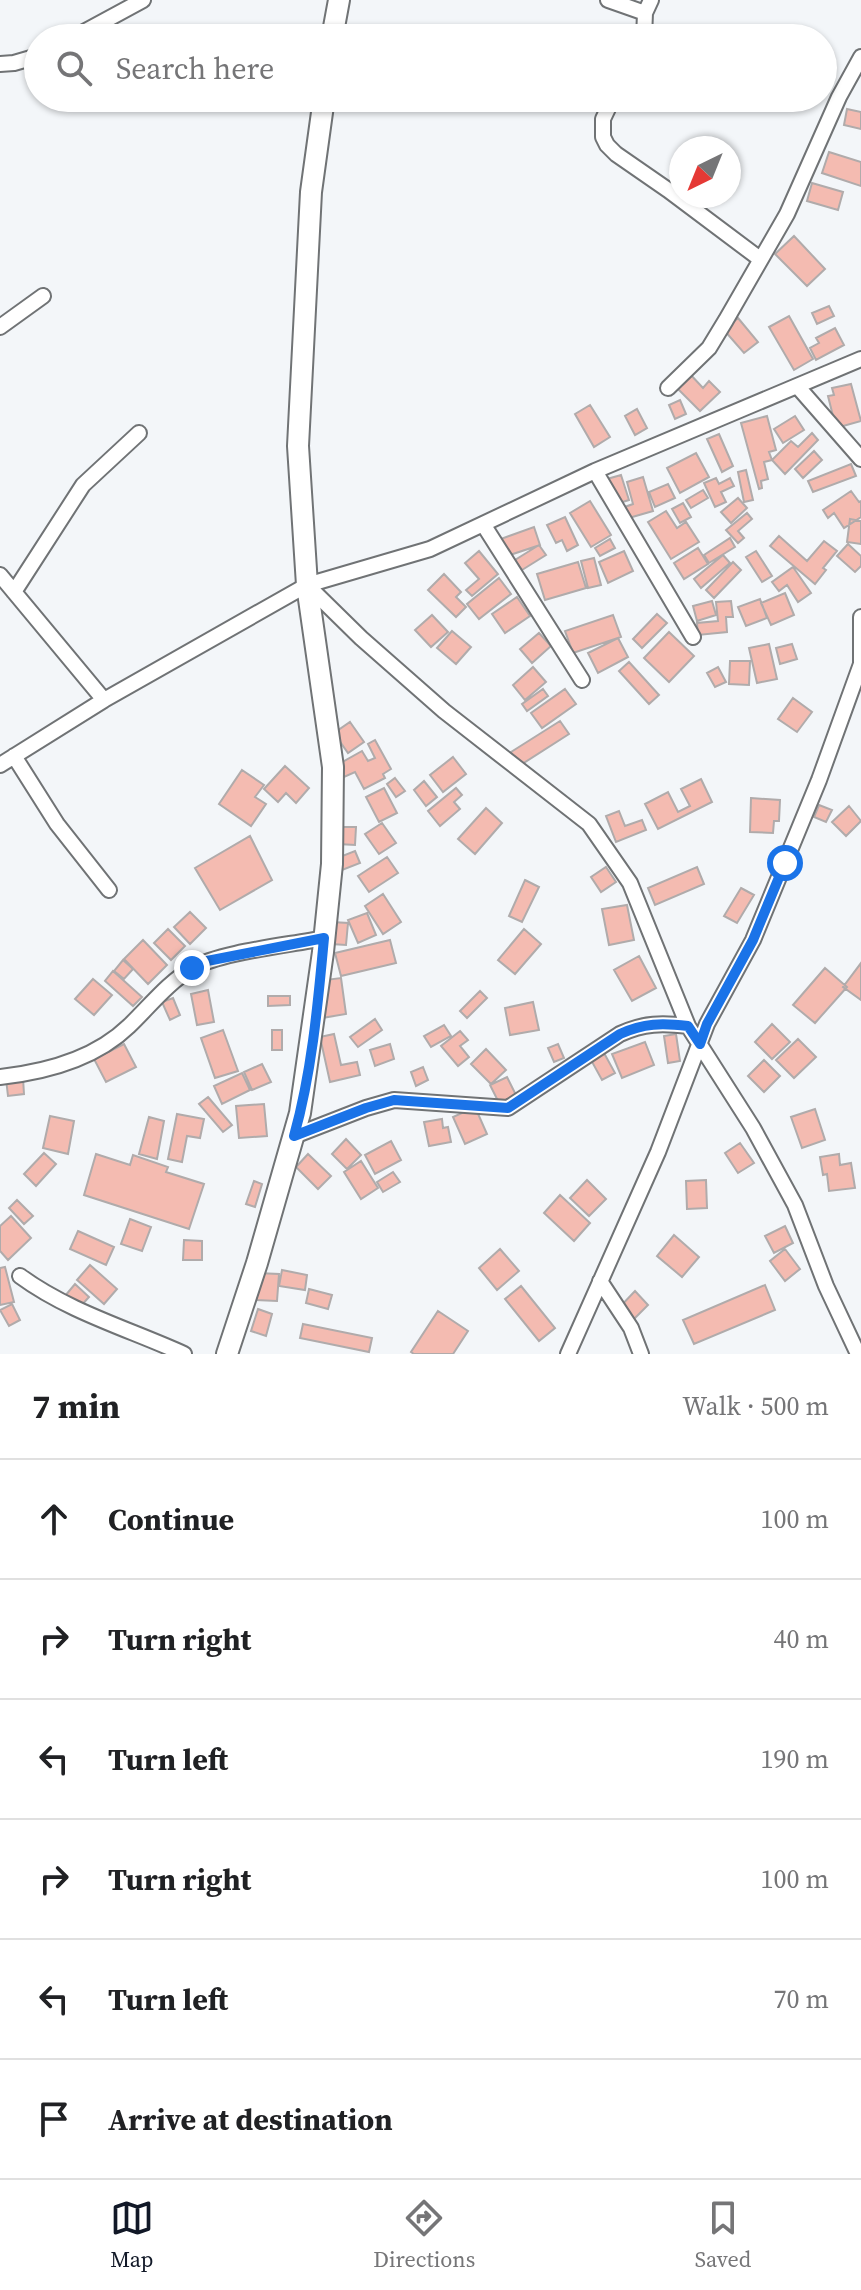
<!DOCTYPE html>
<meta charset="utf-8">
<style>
body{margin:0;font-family:"Source Serif 4",serif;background:#f6f6f6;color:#202124}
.compass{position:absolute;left:669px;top:136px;width:72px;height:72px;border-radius:50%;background:#fff;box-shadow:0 2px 6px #0004;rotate:223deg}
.stop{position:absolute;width:24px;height:24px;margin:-18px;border:6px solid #1a73e8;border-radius:50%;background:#fff}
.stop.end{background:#1a73e8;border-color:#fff;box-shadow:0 2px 8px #0008}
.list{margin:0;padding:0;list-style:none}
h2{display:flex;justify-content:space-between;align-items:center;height:104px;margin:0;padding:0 32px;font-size:34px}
h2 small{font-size:26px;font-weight:400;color:#757577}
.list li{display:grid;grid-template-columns:52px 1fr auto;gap:24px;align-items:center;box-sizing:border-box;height:120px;padding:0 32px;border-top:2px solid #e0e0e0}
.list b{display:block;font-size:30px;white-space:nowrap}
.list em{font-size:26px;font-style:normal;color:#757577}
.icon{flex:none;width:44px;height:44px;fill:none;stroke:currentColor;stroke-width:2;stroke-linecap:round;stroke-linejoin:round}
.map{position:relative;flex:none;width:861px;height:1354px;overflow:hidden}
.search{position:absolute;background:#fff;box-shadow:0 2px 6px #0004;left:24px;right:24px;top:24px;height:88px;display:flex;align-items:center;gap:20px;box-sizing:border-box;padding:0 28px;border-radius:44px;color:#757577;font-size:30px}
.sheet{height:824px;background:#fff}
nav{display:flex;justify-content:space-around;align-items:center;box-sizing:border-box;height:112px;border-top:2px solid #e0e0e0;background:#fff;font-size:22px;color:#757577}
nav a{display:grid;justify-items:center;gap:4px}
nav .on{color:#111827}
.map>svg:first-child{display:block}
.building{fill:#f4bbb1;stroke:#b0abab;stroke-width:2}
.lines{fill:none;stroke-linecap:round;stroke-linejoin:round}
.street-casing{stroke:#707375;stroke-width:18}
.secondary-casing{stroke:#707375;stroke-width:24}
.street{stroke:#fff;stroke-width:14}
.secondary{stroke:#fff;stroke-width:20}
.route{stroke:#1a73e8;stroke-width:10}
</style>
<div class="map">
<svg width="861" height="1354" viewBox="0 0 861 1354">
<rect width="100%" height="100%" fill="#f3f6f9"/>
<!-- building -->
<path class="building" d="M847,109L861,112V129L844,125Z
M829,152L861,162V186L822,173Z
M812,183L843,192L838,210L807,201Z
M794,236L825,269L807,286L775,254Z
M829,306L834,316L817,324L812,313Z
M789,316L813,359L794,370L769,327Z
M738,318L758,342L744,353L724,330Z
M835,328L844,345L816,360L810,348L819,343L816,338Z
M689,373L703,388L709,381L720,392L700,411L675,386Z
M851,384L861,421L836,428L828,396L834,395L832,388Z
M680,400L686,414L675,419L669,405Z
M590,405L610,437L594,447L575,414Z
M637,409L647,428L635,435L625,416Z
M767,416L776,450L769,452L772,460L764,462L768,479L761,481L762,488L759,489L741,423Z
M795,416L804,430L783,443L774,429Z
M812,433L818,440L785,474L772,460L791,441L798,447Z
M719,434L733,466L722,472L707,439Z
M814,451L822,460L803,478L795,469Z
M696,453L709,477L680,493L667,468Z
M851,464L856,476L813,492L808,481Z
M746,470L753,500L744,502L738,472Z
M621,475L629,500L616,504L607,479Z
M643,477L653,511L622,520L619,509L633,504L627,482Z
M716,478L719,484L730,478L734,486L721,492L726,502L715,507L704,483Z
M668,484L675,498L655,507L649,492Z
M703,490L708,498L691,508L686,500Z
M851,491L859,502L861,501V517L844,528L834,513L828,518L823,510Z
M738,498L747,508L731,523L721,512Z
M590,501L611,535L591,547L570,513Z
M683,503L691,517L680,523L672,509Z
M666,511L677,528L686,522L699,542L671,559L648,522Z
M747,513L752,519L738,531L744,538L738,543L726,530Z
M565,517L578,545L567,551L562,540L556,543L547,525Z
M850,519L861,521V544L847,542Z
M534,527L540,545L504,557L498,540Z
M779,536L807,561L824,541L837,551L823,568L826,570L815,584L770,546Z
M730,538L735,547L709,563L704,555Z
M610,539L615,548L600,556L595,548Z
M848,544L861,556V566L855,572L837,556Z
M539,545L546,555L522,570L515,560Z
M698,548L708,564L684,579L674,563Z
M479,551L498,574L472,596L466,590L479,579L465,563Z
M624,551L633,571L608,583L599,562Z
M756,551L772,576L762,582L746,557Z
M723,555L730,563L701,588L694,579Z
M594,558L601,585L588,588L581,561Z
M578,562L586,588L545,600L537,574Z
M733,562L741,570L714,598L706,590Z
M793,567L811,593L798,602L787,585L779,591L772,582Z
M444,574L461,592L456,597L466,607L456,617L428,590Z
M499,578L511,594L479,619L467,604Z
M785,593L794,615L771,625L761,603Z
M517,597L530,616L505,633L492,614Z
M760,599L767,618L746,626L738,607Z
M712,601L716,615L697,621L693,606Z
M731,601L733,617H726L727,632L698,635L697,623L718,621L716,602Z
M657,614L667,623L642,648L633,639Z
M432,615L448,632L431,647L415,630Z
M613,615L621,637L573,653L565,631Z
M452,631L471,647L456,664L437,648Z
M669,632L694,656L669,682L644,658Z
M539,633L551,646L532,663L520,649Z
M618,638L628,657L598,673L588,653Z
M769,644L777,679L757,683L749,648Z
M792,644L797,659L780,664L776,648Z
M730,661H750L749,685L729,684Z
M629,662L659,695L649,704L619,671Z
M533,667L546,682L525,700L513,685Z
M718,667L726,682L715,687L707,673Z
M543,689L548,696L527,711L522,704Z
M565,689L576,704L542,728L531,713Z
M793,698L812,712L797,732L778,719Z
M560,721L569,734L519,766L511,752Z
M350,722L364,742L348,753L334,733Z
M375,740L391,769L383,774L385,778L364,789L355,772L344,777L337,765L362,751L368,761L375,758L368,744Z
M453,757L466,774L443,792L430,775Z
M285,766L309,788L296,803L286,793L278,802L264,789Z
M242,770L264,785L255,797L266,804L251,826L219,804Z
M395,778L405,791L396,797L387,784Z
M701,779L712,802L658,829L645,804L668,792L678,812L690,806L681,789Z
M424,781L437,797L426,806L414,790Z
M384,788L397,813L379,822L366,797Z
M456,788L462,795L454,802L460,809L440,826L428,811Z
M751,798L780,800L779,821H774L773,833L750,832Z
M819,805L832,810L826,822L814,817Z
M849,806L861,821L846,836L832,822Z
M486,808L502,823L475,854L458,839Z
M619,811L625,826L642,820L646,830L616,842L606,816Z
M382,823L396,843L379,854L365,834Z
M338,827H356L355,845L338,844Z
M250,836L272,880L220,910L195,868Z
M355,851L360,863L337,872L332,860Z
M387,857L398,873L369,892L358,876Z
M606,867L616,882L601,892L591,877Z
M697,867L704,884L655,905L648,888Z
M525,880L539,887L522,922L509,916Z
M741,888L754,895L737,923L724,916Z
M383,894L401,922L383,934L365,906Z
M627,905L634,940L609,945L602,909Z
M190,912L206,928L190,944L174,927Z
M367,913L376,935L358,943L348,920Z
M332,922L348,923L346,945L331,944Z
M168,929L185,946L171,960L154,943Z
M524,929L541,944L515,974L498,960Z
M143,940L167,965L148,984L124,959Z
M390,940L396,963L341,976L335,953Z
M639,956L656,988L632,1001L614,970Z
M123,960L133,969L124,979L114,971Z
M861,963V1000L843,987Z
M825,968L847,987L815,1023L793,1005Z
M113,971L142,997L133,1006L105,981Z
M341,978L346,1014L322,1018L317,981Z
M93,979L112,995L94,1015L75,999Z
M208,990L214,1022L197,1025L191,994Z
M480,991L487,998L467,1018L460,1011Z
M268,996H290V1005L268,1006Z
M173,998L180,1015L170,1020L162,1002Z
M533,1002L539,1030L510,1035L505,1008Z
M375,1019L382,1030L358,1047L350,1037Z
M772,1024L790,1042L772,1059L755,1042Z
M444,1025L451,1036L431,1047L424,1036Z
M223,1030L238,1071L215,1078L201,1038Z
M272,1030H282V1050H272Z
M460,1031L468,1040L460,1046L469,1057L458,1066L441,1046Z
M334,1034L341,1065L357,1062L360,1075L330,1082L320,1037Z
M676,1034L680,1061L668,1063L664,1036Z
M798,1039L816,1057L794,1078L776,1060Z
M645,1042L654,1065L622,1078L612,1054Z
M124,1044L136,1067L106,1082L94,1059Z
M390,1044L394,1059L375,1066L370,1050Z
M558,1044L564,1058L554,1062L548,1048Z
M486,1049L506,1070L491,1084L471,1064Z
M604,1053L615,1073L602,1080L591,1060Z
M764,1060L780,1076L764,1092L748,1076Z
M262,1064L271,1082L252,1090L244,1072Z
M423,1067L428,1080L416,1086L411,1072Z
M242,1073L250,1090L222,1104L214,1086Z
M507,1077L516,1095L499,1103L490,1085Z
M23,1078L24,1094L8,1096L6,1079Z
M208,1097L232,1125L223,1132L199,1104Z
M264,1104L267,1136L239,1138L236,1106Z
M475,1107L487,1134L465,1144L453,1117Z
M815,1109L825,1140L802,1148L791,1117Z
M177,1114L204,1119L200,1138L187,1136L182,1162L168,1159Z
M50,1116L74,1121L68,1154L43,1148Z
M149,1117L164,1121L157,1159L139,1154Z
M442,1119L443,1128L448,1127L451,1142L429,1146L424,1122Z
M346,1139L361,1155L347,1169L332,1154Z
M391,1141L401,1160L375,1174L365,1155Z
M740,1143L754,1163L738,1173L725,1153Z
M44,1153L56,1164L36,1186L24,1174Z
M96,1154L130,1165L133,1155L168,1167L166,1172L204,1184L189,1229L84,1195Z
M308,1154L331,1176L318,1189L296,1167Z
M839,1154L840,1165L851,1163L855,1188L829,1191L827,1174L823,1175L820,1157Z
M361,1161L378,1188L361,1199L344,1172Z
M393,1172L400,1182L383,1192L377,1182Z
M587,1180L606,1199L589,1216L570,1198Z
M706,1180L707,1208L687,1209L686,1181Z
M254,1181L262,1184L255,1207L246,1204Z
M560,1195L590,1223L574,1241L544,1213Z
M17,1200L33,1216L24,1224L9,1208Z
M11,1216L31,1238L8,1260L0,1251V1226Z
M130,1219L151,1227L142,1251L121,1244Z
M785,1226L793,1243L774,1253L765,1236Z
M78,1231L114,1247L106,1265L70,1249Z
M674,1235L699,1257L682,1277L657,1256Z
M184,1240L202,1241V1260H183Z
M500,1249L519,1271L497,1290L479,1268Z
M785,1249L800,1269L785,1281L770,1261Z
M90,1265L117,1289L104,1304L77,1280Z
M5,1267L14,1302L0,1305V1268Z
M282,1270L307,1275L305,1290L279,1286Z
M257,1273L279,1274L277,1301L256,1300Z
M75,1284L89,1297L79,1308L65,1296Z
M765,1285L775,1310L694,1344L683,1320Z
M521,1286L555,1328L539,1341L505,1299Z
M309,1289L332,1295L328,1309L306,1303Z
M635,1291L648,1305L629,1324L616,1311Z
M12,1304L20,1320L9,1326L0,1310Z
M258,1309L272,1314L266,1336L251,1331Z
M438,1311L468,1331L453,1354H414L411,1352Z
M303,1324L372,1338L369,1352L300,1338Z"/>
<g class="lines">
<!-- street casing -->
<g class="street-casing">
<path id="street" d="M608,0L645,13L651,0
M73,38L143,0
M644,38L645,13
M0,64L14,63L38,56
M613,98L603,119V137L607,145L616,154L668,190L760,259
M0,327L43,296
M798,387L861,459
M668,388L709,348L726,320L787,214L839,97L861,57
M595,471L693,637
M483,524L582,680
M0,575L104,700
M307,585L361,638L444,711L589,824L630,883L688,1026L753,1128L795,1205L826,1286L858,1354
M14,592L83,485L139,433
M14,756L57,824L109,890
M0,765L104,700L307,585L430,549L595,471L861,359
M0,1077C46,1072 95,1059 129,1026C149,1007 168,982 193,968C220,952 291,945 324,938
M294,1136L366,1108L394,1100L508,1108L620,1034C644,1023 662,1023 688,1026
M20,1276C69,1312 129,1329 184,1354
M600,1281L631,1328L641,1354
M568,1354L658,1152L707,1024L753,940L819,780L861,664V617"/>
</g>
<!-- secondary casing -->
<g class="secondary-casing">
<path id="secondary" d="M332,38L339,0
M227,1354L257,1263L300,1113L323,952L332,864L333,767L307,585L298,446L311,192L324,98"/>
</g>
<!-- street -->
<use href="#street" class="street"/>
<!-- secondary -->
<use href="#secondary" class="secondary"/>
</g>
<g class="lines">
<!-- route -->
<path class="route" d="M192,968L207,961L324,938C318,1003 312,1072 294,1136L366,1108L394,1100L508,1108L620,1034C644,1023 662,1023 688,1026L700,1044L707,1024L753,940L785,863"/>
</g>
</svg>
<svg class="compass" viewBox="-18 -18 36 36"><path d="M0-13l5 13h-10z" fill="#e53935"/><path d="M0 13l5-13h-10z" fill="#757577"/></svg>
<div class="stop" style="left:785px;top:863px"></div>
<div class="stop end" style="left:192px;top:968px"></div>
<div class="search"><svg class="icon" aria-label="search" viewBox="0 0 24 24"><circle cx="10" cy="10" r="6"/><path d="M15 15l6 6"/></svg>Search here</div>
</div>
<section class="sheet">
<h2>7 min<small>Walk · 500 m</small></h2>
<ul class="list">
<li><svg class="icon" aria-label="ahead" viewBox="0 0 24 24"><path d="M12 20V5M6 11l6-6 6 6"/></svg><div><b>Continue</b></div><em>100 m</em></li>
<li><svg class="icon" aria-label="right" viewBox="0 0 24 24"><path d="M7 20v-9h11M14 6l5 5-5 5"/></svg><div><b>Turn right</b></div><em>40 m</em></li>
<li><svg class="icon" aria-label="left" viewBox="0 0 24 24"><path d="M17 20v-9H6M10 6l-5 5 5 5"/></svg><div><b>Turn left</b></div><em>190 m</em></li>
<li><svg class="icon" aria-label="right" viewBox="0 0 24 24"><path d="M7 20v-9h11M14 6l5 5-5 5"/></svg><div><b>Turn right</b></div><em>100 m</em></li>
<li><svg class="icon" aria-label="left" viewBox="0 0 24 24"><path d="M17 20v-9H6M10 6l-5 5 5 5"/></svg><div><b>Turn left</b></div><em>70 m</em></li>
<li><svg class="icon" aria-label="arrive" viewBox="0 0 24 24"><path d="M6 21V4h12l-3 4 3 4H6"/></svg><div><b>Arrive at destination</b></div></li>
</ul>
</section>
<nav>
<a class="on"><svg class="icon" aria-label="map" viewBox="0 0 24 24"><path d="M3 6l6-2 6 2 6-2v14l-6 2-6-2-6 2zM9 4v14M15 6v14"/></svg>Map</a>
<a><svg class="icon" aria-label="directions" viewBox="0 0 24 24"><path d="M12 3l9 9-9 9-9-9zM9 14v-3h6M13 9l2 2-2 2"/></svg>Directions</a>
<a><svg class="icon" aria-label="saved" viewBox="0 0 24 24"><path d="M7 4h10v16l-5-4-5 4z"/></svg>Saved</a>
</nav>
